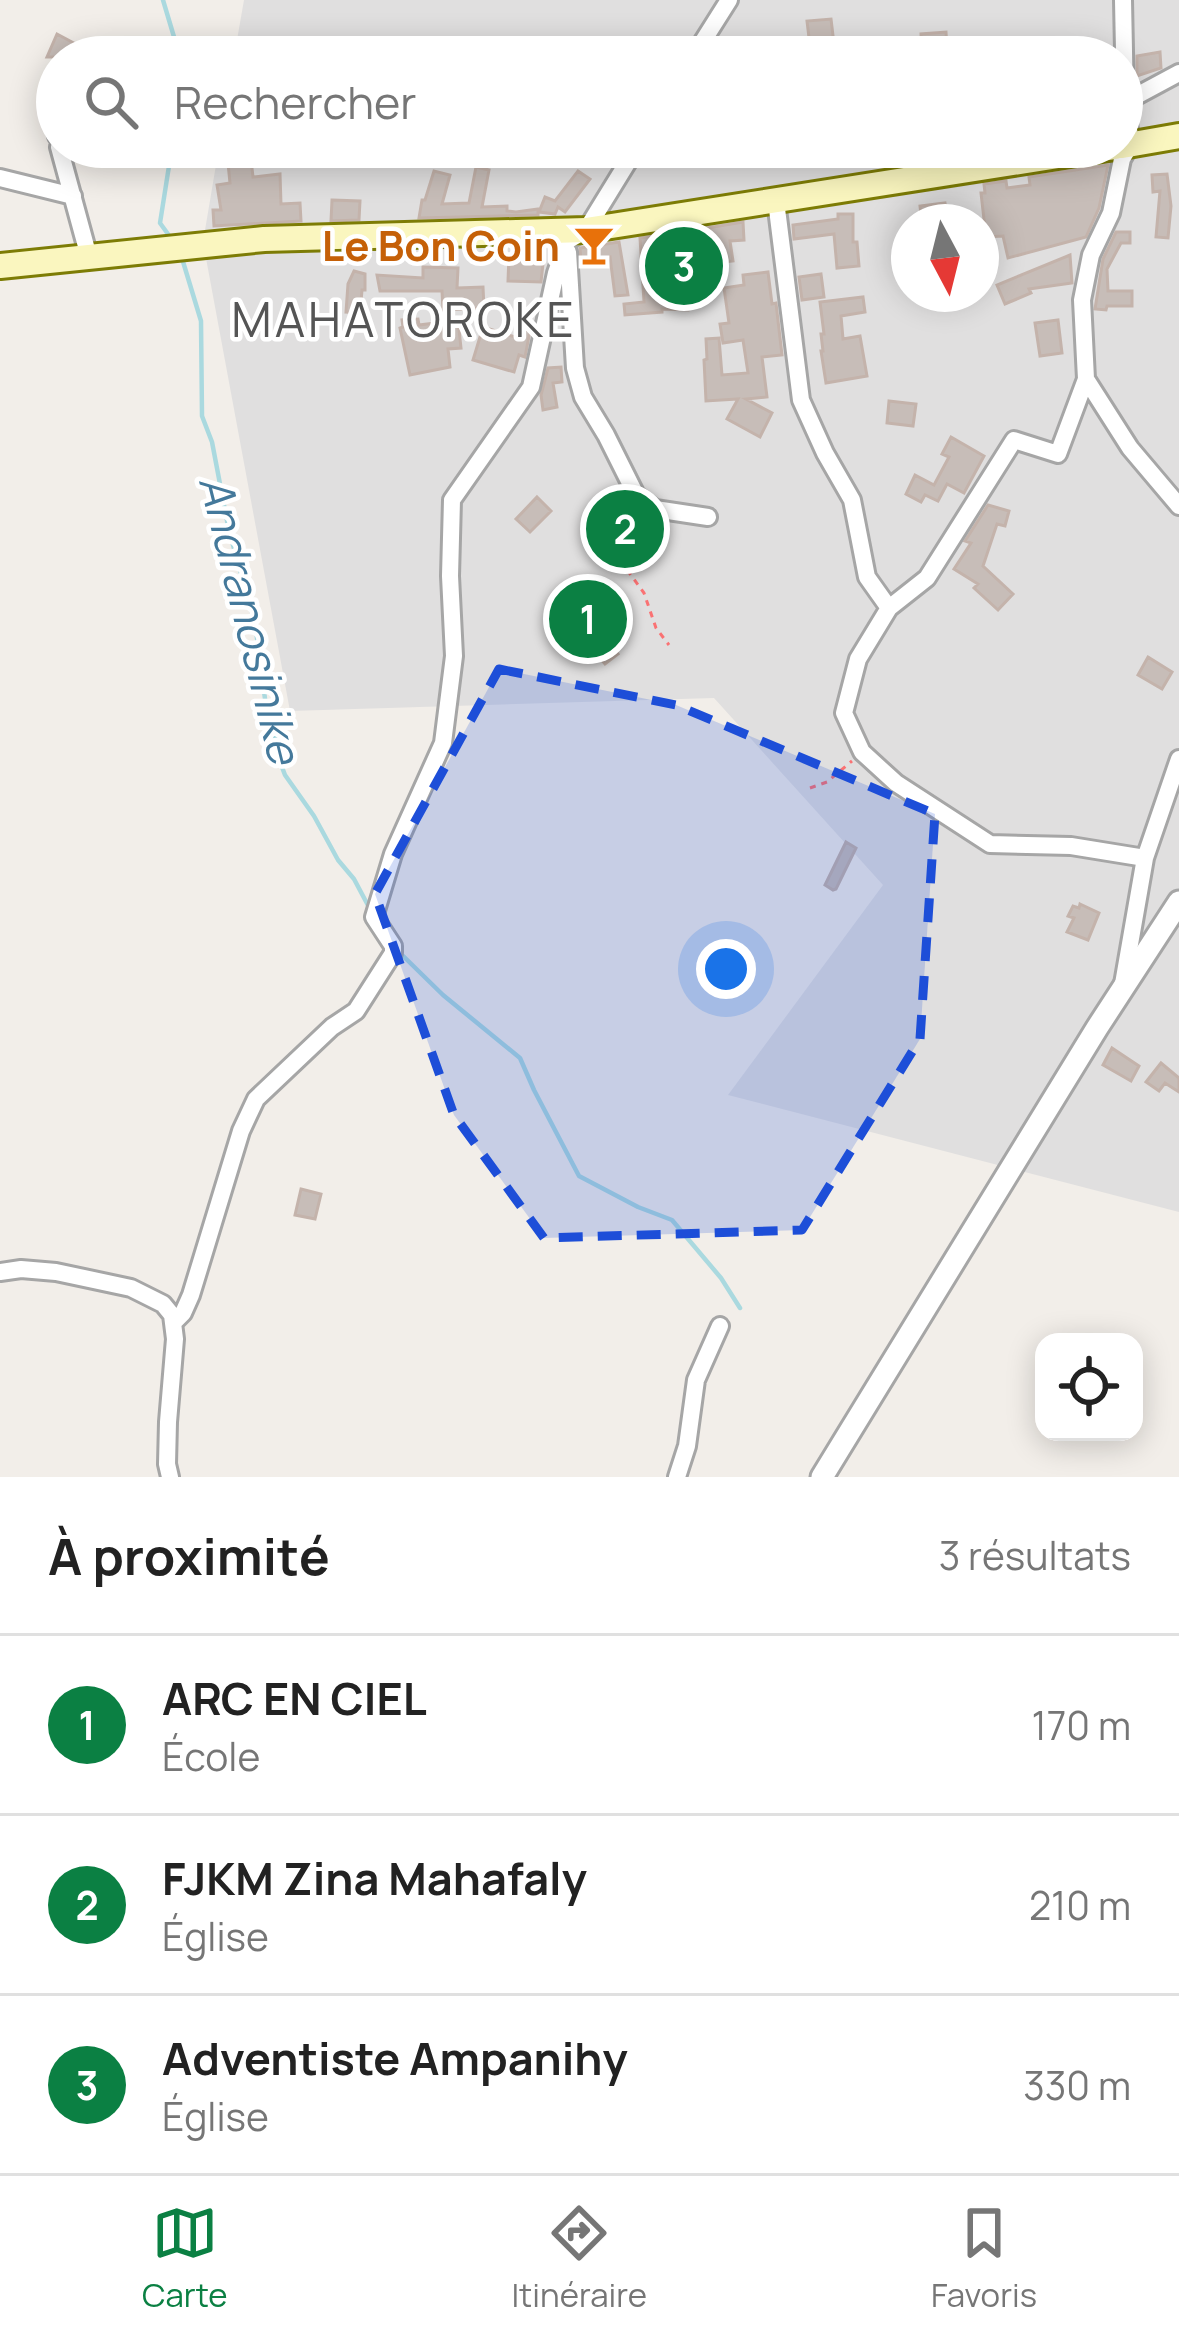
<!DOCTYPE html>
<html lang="fr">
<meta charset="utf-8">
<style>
body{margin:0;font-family:Manrope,sans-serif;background:#f6f6f6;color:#222}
.controls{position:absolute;right:36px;bottom:36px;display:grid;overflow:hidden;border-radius:24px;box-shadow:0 6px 30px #0003}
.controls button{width:108px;height:108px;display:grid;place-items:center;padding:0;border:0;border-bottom:3px solid #e0e0e0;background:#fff;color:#222;font:60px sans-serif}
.compass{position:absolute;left:891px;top:204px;width:108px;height:108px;border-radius:50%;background:#fff;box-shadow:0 6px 30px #0003;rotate:173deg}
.you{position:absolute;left:726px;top:969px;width:42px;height:42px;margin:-30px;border:9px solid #fff;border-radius:50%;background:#1a73e8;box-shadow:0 0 0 18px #1a73e833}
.badge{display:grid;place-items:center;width:78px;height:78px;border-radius:50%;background:#0b8043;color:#fff;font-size:39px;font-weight:700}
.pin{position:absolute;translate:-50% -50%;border:6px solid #fff;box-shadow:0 3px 12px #0006}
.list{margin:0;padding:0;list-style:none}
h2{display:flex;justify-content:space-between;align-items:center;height:156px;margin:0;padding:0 48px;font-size:51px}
h2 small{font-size:39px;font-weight:400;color:#767676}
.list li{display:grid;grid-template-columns:78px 1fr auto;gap:36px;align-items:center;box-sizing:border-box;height:180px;padding:0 48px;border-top:3px solid #e0e0e0}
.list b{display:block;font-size:45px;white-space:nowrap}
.list p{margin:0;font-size:39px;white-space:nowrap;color:#767676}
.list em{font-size:39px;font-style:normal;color:#767676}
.icon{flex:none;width:66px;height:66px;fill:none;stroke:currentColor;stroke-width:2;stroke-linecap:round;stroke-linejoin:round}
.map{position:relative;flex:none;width:1179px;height:1477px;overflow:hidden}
.search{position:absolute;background:#fff;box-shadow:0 6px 30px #0003;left:36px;right:36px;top:36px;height:132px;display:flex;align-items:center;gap:30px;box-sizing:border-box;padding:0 42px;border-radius:66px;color:#767676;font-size:45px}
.sheet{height:696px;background:#fff}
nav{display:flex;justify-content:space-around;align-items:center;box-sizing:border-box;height:168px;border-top:3px solid #e0e0e0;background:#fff;font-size:33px;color:#767676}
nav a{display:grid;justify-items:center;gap:6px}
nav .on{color:#0b8043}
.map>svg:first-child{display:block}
.residential{fill:#e0dfdf;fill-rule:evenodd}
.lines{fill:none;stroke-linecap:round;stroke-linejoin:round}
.stream{stroke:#aad9df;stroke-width:4.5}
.building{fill:#c7bdb8;stroke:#c4b3ab;stroke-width:3}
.minor-casing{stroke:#a6a6a6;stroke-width:22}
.tertiary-casing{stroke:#a6a6a6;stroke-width:27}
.secondary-casing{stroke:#7d7c05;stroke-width:30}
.path{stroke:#fa7273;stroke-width:3;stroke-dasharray:6 6;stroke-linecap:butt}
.minor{stroke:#fff;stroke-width:16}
.tertiary{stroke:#fff;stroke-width:21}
.secondary{stroke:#faf6bf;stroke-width:24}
.marked{fill:#1d4ed8;fill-opacity:0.2;stroke:#1d4ed8;stroke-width:9;stroke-dasharray:24 15;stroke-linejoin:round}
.labels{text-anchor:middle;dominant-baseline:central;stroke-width:9;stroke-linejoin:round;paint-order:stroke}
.food-label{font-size:42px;font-weight:bold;fill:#c56008;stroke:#fff;text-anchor:end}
.water-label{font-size:45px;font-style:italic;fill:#44799b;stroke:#fff}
.quarter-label{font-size:48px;letter-spacing:3px;fill:#555;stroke:#fff}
</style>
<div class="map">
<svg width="1179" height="1477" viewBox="0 0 1179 1477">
<rect width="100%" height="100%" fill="#f2eee9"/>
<!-- residential -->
<path class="residential" d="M244,0H1179V1212L728,1095L883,885L714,698L290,711L203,242L219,147H1122V57H234ZM909,222H981V294H909Z"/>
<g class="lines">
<!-- stream -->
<path class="stream" d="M163,0L180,57
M172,147L160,223L173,241
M181,255L201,321L202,416L212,442L229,531L255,623L267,714L275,735L277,754L285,775L314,816L338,860L354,879L371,911
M398,951L443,995L520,1058L534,1090L579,1176L638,1207L672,1220L721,1278L740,1308"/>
</g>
<!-- building -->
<path class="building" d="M831,19L834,44L810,46L807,21Z
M946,32L947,49L941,50L942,57H922L921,34Z
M57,34L100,57H47Z
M1160,52L1161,68L1137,76V56Z
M251,160L253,177L280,174L281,204L300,203L301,221L214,226L213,210H221L217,185L230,183L228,163Z
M1108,165L1099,208L1086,237L1008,258L1003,236L986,237L981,193H985L984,184L1006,181L1007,188L1030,185L1029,177Z
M476,167L489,170L482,207L507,206V211L516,212L538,209V215L419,218L422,200H425L434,171L450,175L442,204L469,203Z
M578,171L590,179L565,212L558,207L555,214L539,212L545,197L555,201Z
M1167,174L1171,206L1168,238L1156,237L1160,191L1153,192L1152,175Z
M332,200L360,201L359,220L331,221Z
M945,203L948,222H922L920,206Z
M838,214H853V242H857L859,266L837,268L834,234L794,239L793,225L838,219Z
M743,222L744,240L730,241L733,261L712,263L707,228Z
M685,231L691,281H689L688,310L662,309V312L625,315L624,304L644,302L640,238Z
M1116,232H1130V243H1121L1107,269L1108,291H1132V306H1107L1106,310L1095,309L1103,259Z
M619,242L628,295L615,296L610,257L581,262L580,248Z
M509,255H544L541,282L508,281Z
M1070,255L1072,283L1029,289L1031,293L1005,304L997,285Z
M423,267L458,268L457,288L483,287L484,308L443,310L442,291H380L377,275L423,278Z
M354,271L365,274V290H362L360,313L346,312L348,284Z
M768,272L772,304L776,303L782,355L762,357L767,397L746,399L772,413L760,437L727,419L738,399L706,401L704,360L707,359L706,339L719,338L722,375L748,373L743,340L723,343L720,324L729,323L724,288L744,285L743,275Z
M821,274L824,297L802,300L799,277Z
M863,297L865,312L841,316L843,339L860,336L867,376L826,383L821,351H823L821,334H824L820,302Z
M443,315L458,320L461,348L448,349L450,367L410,375L400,328L403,327L402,320L418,319L419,325L443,322Z
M1058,320L1062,353L1040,356L1035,323Z
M483,327L515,337L518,328L530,331L525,357L519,355L514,372L473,360Z
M561,367L562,382L553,383L557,407L543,410L541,395L548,368Z
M889,401L916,404L913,426L887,423Z
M951,437L984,456L964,493L947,484L938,501L925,495L921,502L906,494L915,475L934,485L949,457L942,454Z
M537,497L551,511L530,532L516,519Z
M620,503L652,535L632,556L600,527Z
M988,505L1009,511L1005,526L997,524L983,566L1013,594L998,610L974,588L978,584L954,569L971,543L965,541Z
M585,603L609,635L605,638L618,654L605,664L566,617Z
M1148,657L1172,672L1162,689L1138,675Z
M846,842L856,848L836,889L833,890L825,885Z
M1080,904L1099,913L1088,940L1067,932L1074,918L1068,916L1073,906L1079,908Z
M1112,1048L1139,1066L1131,1081L1103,1065Z
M1161,1063L1179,1078V1092L1165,1083L1159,1091L1146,1082Z
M301,1189L321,1194L315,1219L295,1215Z"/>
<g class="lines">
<!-- minor casing -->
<g class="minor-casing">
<path id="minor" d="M1123,0L1125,102L1131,144L1122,159L1111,213L1091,255L1082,300L1086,379L1130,448L1179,506
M693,57L729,0
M1125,102L1179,73
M51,104L57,136
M59,147L89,257
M0,178L73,196
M776,201L801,400L825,453L852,500L867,577L889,608
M568,252L575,368L583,397L606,435L636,495L655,509L708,517
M1086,379L1058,454L1014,440L927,578L889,608L858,659L844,713L862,752L896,783L990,844L1071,846L1145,858
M1123,984L1145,858L1179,759
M0,1272L21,1269L56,1272L131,1288L163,1304L172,1315L175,1339L168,1422L167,1464L170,1477
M174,1322L183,1313L191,1295L241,1131L256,1099L332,1027L356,1011L393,953V946L374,917L393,854L443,743L454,656L450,576L452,500L531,387L556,273L567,241L586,230L637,147
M677,1477L687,1446L696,1380L720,1326"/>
</g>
<!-- tertiary casing -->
<g class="tertiary-casing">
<path id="tertiary" d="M822,1477L1097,1028L1179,902"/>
</g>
<!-- secondary casing -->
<g class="secondary-casing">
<path id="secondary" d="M1122,146L1179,136
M0,266L264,239L586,230L1115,147"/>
</g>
<!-- path -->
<path class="path" d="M663,527L660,536L625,567L644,593L656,628L669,645
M810,788L827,782L852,761"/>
<!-- minor -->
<use href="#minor" class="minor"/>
<!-- tertiary -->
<use href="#tertiary" class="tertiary"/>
<!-- secondary -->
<use href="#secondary" class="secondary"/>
</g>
<!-- marked area -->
<path class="marked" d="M499,669L676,705L935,814L920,1039L802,1230L544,1238L454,1115L375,894Z"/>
<!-- icons -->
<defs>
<g id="bar-bare" transform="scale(3.24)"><path d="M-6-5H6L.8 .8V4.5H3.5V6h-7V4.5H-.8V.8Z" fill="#e8710a" stroke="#fff" stroke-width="2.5" paint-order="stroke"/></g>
</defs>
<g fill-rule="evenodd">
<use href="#bar-bare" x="594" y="245"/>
</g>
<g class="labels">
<!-- food labels -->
<g class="food-label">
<text x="560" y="245">Le Bon Coin</text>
</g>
<!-- water labels -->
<g class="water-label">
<text transform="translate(251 619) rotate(76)">Andranosinike</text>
</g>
<!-- quarter labels -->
<g class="quarter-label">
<text x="404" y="318">MAHATOROKE</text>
</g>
</g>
</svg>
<div class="controls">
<button><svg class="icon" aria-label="locate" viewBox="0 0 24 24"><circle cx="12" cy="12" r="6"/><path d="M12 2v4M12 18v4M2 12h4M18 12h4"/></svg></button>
</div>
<svg class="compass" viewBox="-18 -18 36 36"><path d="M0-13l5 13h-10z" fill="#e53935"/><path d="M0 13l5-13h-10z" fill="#767676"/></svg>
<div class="you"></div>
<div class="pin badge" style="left:588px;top:619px">1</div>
<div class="pin badge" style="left:625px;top:529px">2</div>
<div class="pin badge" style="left:684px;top:266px">3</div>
<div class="search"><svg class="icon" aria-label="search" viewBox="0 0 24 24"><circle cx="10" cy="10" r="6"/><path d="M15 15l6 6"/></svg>Rechercher</div>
</div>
<section class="sheet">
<h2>À proximité<small>3 résultats</small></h2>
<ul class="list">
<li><span class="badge">1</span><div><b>ARC EN CIEL</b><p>École</p></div><em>170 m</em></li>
<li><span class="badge">2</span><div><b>FJKM Zina Mahafaly</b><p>Église</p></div><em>210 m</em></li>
<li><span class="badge">3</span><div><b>Adventiste Ampanihy</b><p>Église</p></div><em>330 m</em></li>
</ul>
</section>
<nav>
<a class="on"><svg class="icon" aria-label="map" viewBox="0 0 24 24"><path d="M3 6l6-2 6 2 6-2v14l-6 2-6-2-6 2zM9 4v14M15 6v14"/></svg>Carte</a>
<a><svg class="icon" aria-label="directions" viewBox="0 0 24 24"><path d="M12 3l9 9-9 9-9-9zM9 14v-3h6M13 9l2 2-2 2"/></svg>Itinéraire</a>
<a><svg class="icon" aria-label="saved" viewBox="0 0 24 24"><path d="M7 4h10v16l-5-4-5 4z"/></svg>Favoris</a>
</nav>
